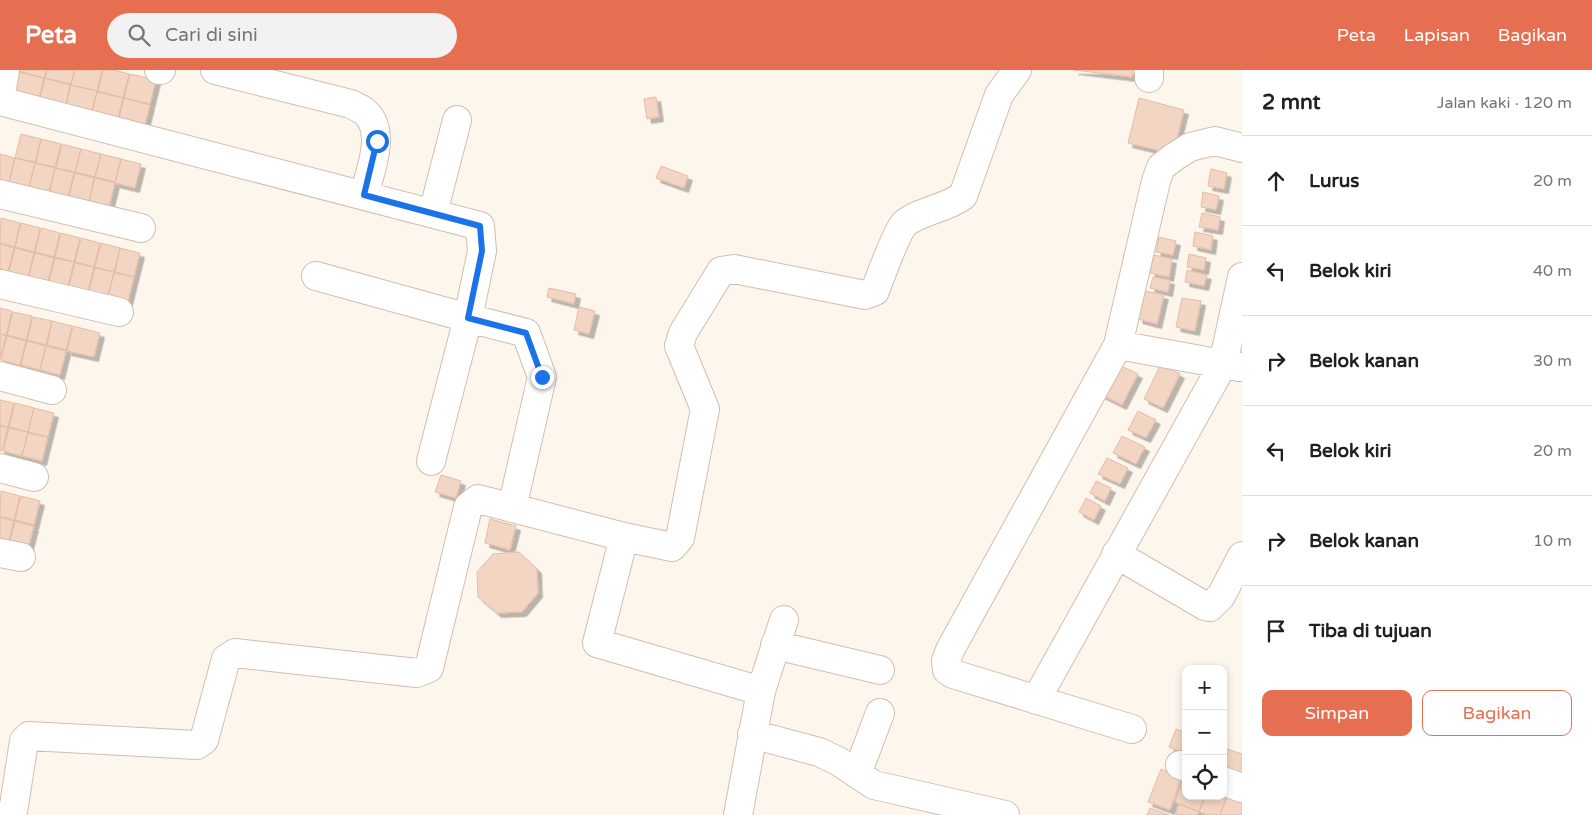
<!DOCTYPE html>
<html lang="id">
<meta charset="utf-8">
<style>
body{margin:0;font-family:"Varela Round",sans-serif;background:#f2f2f2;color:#202124}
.controls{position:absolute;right:15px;bottom:15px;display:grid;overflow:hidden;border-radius:10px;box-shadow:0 2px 8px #0003}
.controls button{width:45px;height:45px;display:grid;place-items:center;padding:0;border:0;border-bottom:1px solid #e0e0e0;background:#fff;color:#202124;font:25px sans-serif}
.stop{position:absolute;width:15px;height:15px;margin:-11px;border:4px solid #1a73e8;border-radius:50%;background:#fff}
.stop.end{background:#1a73e8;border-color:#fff;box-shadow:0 1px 5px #0008}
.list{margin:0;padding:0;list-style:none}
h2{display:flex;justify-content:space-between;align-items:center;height:65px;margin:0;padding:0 20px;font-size:21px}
h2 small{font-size:16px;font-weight:400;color:#757577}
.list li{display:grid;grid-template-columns:32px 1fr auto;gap:15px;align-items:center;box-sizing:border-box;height:90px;padding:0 20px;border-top:1px solid #e0e0e0}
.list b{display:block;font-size:19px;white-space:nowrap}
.list em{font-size:16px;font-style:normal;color:#757577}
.actions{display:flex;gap:10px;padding:15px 20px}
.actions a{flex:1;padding:11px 0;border:1px solid #e76f51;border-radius:10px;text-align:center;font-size:18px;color:#e76f51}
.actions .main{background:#e76f51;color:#fff}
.icon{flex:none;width:28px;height:28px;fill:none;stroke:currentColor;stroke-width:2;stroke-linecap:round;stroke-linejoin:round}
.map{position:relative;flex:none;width:1242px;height:745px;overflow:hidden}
header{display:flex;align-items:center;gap:30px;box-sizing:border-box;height:70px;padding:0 25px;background:#e76f51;color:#fff}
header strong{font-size:24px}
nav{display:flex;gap:28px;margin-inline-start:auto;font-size:18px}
.search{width:350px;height:45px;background:#f2f2f2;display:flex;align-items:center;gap:12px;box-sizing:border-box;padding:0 18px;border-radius:28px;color:#757577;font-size:19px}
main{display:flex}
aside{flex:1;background:#fff}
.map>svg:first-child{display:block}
.building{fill:#f3d5c3;stroke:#e6bba3;filter:url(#shadow)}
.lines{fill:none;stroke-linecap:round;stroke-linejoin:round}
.minor-casing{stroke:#d1beb0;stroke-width:30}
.minor{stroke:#fff;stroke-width:28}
.route{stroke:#1a73e8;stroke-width:6}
</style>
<header>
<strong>Peta</strong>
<div class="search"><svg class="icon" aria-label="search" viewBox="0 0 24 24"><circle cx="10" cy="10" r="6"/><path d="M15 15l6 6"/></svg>Cari di sini</div>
<nav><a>Peta</a><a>Lapisan</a><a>Bagikan</a></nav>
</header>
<main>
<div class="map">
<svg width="1242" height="745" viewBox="0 0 1242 745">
<defs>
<filter id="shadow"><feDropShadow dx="4.5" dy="4.5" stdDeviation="0" flood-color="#0004"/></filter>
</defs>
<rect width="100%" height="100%" fill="#fdf6ec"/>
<!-- building -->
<path class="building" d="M19,0H46L44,8L18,1Z
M47,0H74L71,14L45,8Z
M75,0H102L97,21L71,15Z
M103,0H114L129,4L123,28L98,21Z
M1074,0H1133L1132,7Z
M18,2L44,8L38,32L12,25Z
M130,4L156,10L150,34L124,28Z
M45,8L70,15L65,39L39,32Z
M71,15L97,21L91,45L65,39Z
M97,22L123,28L117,52L92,45Z
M656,27L659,47L647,49L644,29Z
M124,28L150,35L144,58L118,52Z
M1139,28L1184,40L1173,84L1128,73Z
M21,64L41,69L35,92L15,88Z
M41,69L61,74L55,97L36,93Z
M62,74L81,79L75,102L56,98Z
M81,79L101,84L95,107L75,102Z
M0,84L15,88L9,112L0,110Z
M101,84L121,89L115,112L95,107Z
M15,88L35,93L29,117L9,112Z
M121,89L141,94L135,118L115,113Z
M35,93L55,98L49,122L29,117Z
M661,96L688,106L684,118L656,108Z
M55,98L74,103L68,127L50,122Z
M1211,99L1227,103L1224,119L1208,116Z
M75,103L94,108L89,132L69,127Z
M95,108L115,113L109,137L89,132Z
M1203,122L1219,126L1216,140L1201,137Z
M1202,143L1220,147L1218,160L1199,157Z
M1,148L20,153L15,177L0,173Z
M21,153L40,158L34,182L15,177Z
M41,158L60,163L54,187L35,182Z
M1195,162L1213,166L1211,180L1193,176Z
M61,163L80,168L74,192L55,187Z
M1159,167L1176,171L1173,185L1156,182Z
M81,168L100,173L94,197L75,192Z
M101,173L120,178L114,202L95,197Z
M0,174L14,178L8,201L0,199Z
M15,178L34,183L28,206L9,201Z
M120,178L140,183L134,207L115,202Z
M35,183L54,188L48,211L29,206Z
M1189,184L1206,188L1204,200L1187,197Z
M1154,185L1172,189L1169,207L1150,203Z
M55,188L74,192L68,216L49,211Z
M75,193L94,197L88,221L69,216Z
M95,198L114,202L108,226L89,221Z
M1187,200L1207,205L1204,216L1185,212Z
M114,203L134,207L128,231L108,226Z
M1153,207L1170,210L1168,222L1150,218Z
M549,218L576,224L574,234L547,227Z
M1145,221L1164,225L1157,254L1138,249Z
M1182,228L1201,231L1195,261L1176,257Z
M579,237L595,241L589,264L574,260Z
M0,238L12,241L6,265L0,264Z
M13,242L32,246L26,270L7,265Z
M33,247L52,251L46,275L27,270Z
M52,251L72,256L66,280L47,275Z
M73,256L100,263L94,287L67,281Z
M0,264L6,266L0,289Z
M7,266L26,271L20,295L1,290Z
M27,271L46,276L40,300L21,295Z
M46,276L66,281L60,305L40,300Z
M1113,292L1138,304L1122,335L1098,323Z
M1161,294L1180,304L1163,338L1144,329Z
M0,330L14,333L8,357L0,355Z
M15,333L34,338L28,362L9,357Z
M34,338L54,343L48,367L28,362Z
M1138,341L1156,350L1146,368L1128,360Z
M0,356L8,357L2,381H0Z
M9,358L28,362L22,386L3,381Z
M28,363L48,367L42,391L22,386Z
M1122,366L1145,377L1136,394L1113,383Z
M1107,388L1128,398L1120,414L1098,404Z
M441,405L461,411L456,428L435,422Z
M1096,411L1111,418L1105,431L1090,423Z
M1,421L20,426L14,450L0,446Z
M21,426L40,431L34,455L15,450Z
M1086,428L1101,436L1094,450L1079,442Z
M0,447L14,451L8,474L0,472Z
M490,449L516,456L510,480L485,473Z
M15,451L34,456L28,479L9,474Z
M519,482L537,499L538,523L522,542L497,543L478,527L477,502L493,484Z
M1176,659L1186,663V684L1169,677Z
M1227,679L1242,684V705L1223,698V690Z
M1161,699L1182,707L1170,740L1148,732Z
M1183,709L1186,710V726H1205L1199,742L1175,732Z
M1223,724L1227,726L1220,745H1208L1199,742L1205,726H1223Z
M1227,726L1242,731V745H1220Z
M1179,734L1199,742L1198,745H1176Z
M1150,738L1169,745H1147Z"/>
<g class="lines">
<!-- minor casing -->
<g class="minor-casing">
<path id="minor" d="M5,0L0,31L480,156L482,181L468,248L526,263L542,307L512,438
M159,0H161
M215,0L351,34C356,37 362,39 365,42C387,61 370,102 364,125
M1149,0V8
M0,124L141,158
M433,143L457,50
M316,206L468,248L431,391
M0,214L119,242
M1118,275L1239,297
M0,306L52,320
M0,398L34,407
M624,467L597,573L761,621L738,745
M0,483L21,487
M1116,484L1205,536L1210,537L1221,526L1242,486
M775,575L880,600
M761,621L784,550
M1036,630L1223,294L1242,207
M1132,659L953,604L947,600L946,591L950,580L1118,275L1156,111L1161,97L1174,87L1190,77L1215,71L1242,78
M752,664L819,682L838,691L874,715L1005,745
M1180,695L1186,697
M857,704L880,643
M1223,711L1242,718
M7,745L13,742L24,671L29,666L197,675L204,670L226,589L235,583L417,603L429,598L468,437L478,429L624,467L672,477L680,468L705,339L679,276L683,263L721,201L734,199L865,225L875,221C879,210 898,159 904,154C919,141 945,139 963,126L999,25L1017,0"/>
</g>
<!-- minor -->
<use href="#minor" class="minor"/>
</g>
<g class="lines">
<!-- route -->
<path class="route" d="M377,71L364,125L480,156L482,181L468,248L526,263L542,307"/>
</g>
</svg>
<div class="controls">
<button>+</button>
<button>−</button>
<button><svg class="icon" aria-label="locate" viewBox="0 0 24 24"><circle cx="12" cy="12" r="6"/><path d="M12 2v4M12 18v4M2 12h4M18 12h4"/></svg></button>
</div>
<div class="stop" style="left:377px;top:71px"></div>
<div class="stop end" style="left:542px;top:307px"></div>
</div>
<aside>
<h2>2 mnt<small>Jalan kaki · 120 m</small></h2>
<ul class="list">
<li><svg class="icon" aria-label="ahead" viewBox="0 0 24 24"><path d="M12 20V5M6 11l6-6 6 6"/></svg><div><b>Lurus</b></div><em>20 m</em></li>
<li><svg class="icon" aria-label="left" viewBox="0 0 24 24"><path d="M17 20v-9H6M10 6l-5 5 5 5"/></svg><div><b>Belok kiri</b></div><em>40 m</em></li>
<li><svg class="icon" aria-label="right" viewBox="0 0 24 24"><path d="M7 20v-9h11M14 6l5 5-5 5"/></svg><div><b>Belok kanan</b></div><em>30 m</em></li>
<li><svg class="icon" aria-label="left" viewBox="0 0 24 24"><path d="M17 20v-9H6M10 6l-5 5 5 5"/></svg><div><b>Belok kiri</b></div><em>20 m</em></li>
<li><svg class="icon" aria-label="right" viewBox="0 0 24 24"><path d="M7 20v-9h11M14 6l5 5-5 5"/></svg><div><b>Belok kanan</b></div><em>10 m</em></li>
<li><svg class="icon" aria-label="arrive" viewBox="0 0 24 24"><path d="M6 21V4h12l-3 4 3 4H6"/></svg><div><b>Tiba di tujuan</b></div></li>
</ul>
<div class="actions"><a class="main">Simpan</a><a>Bagikan</a></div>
</aside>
</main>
